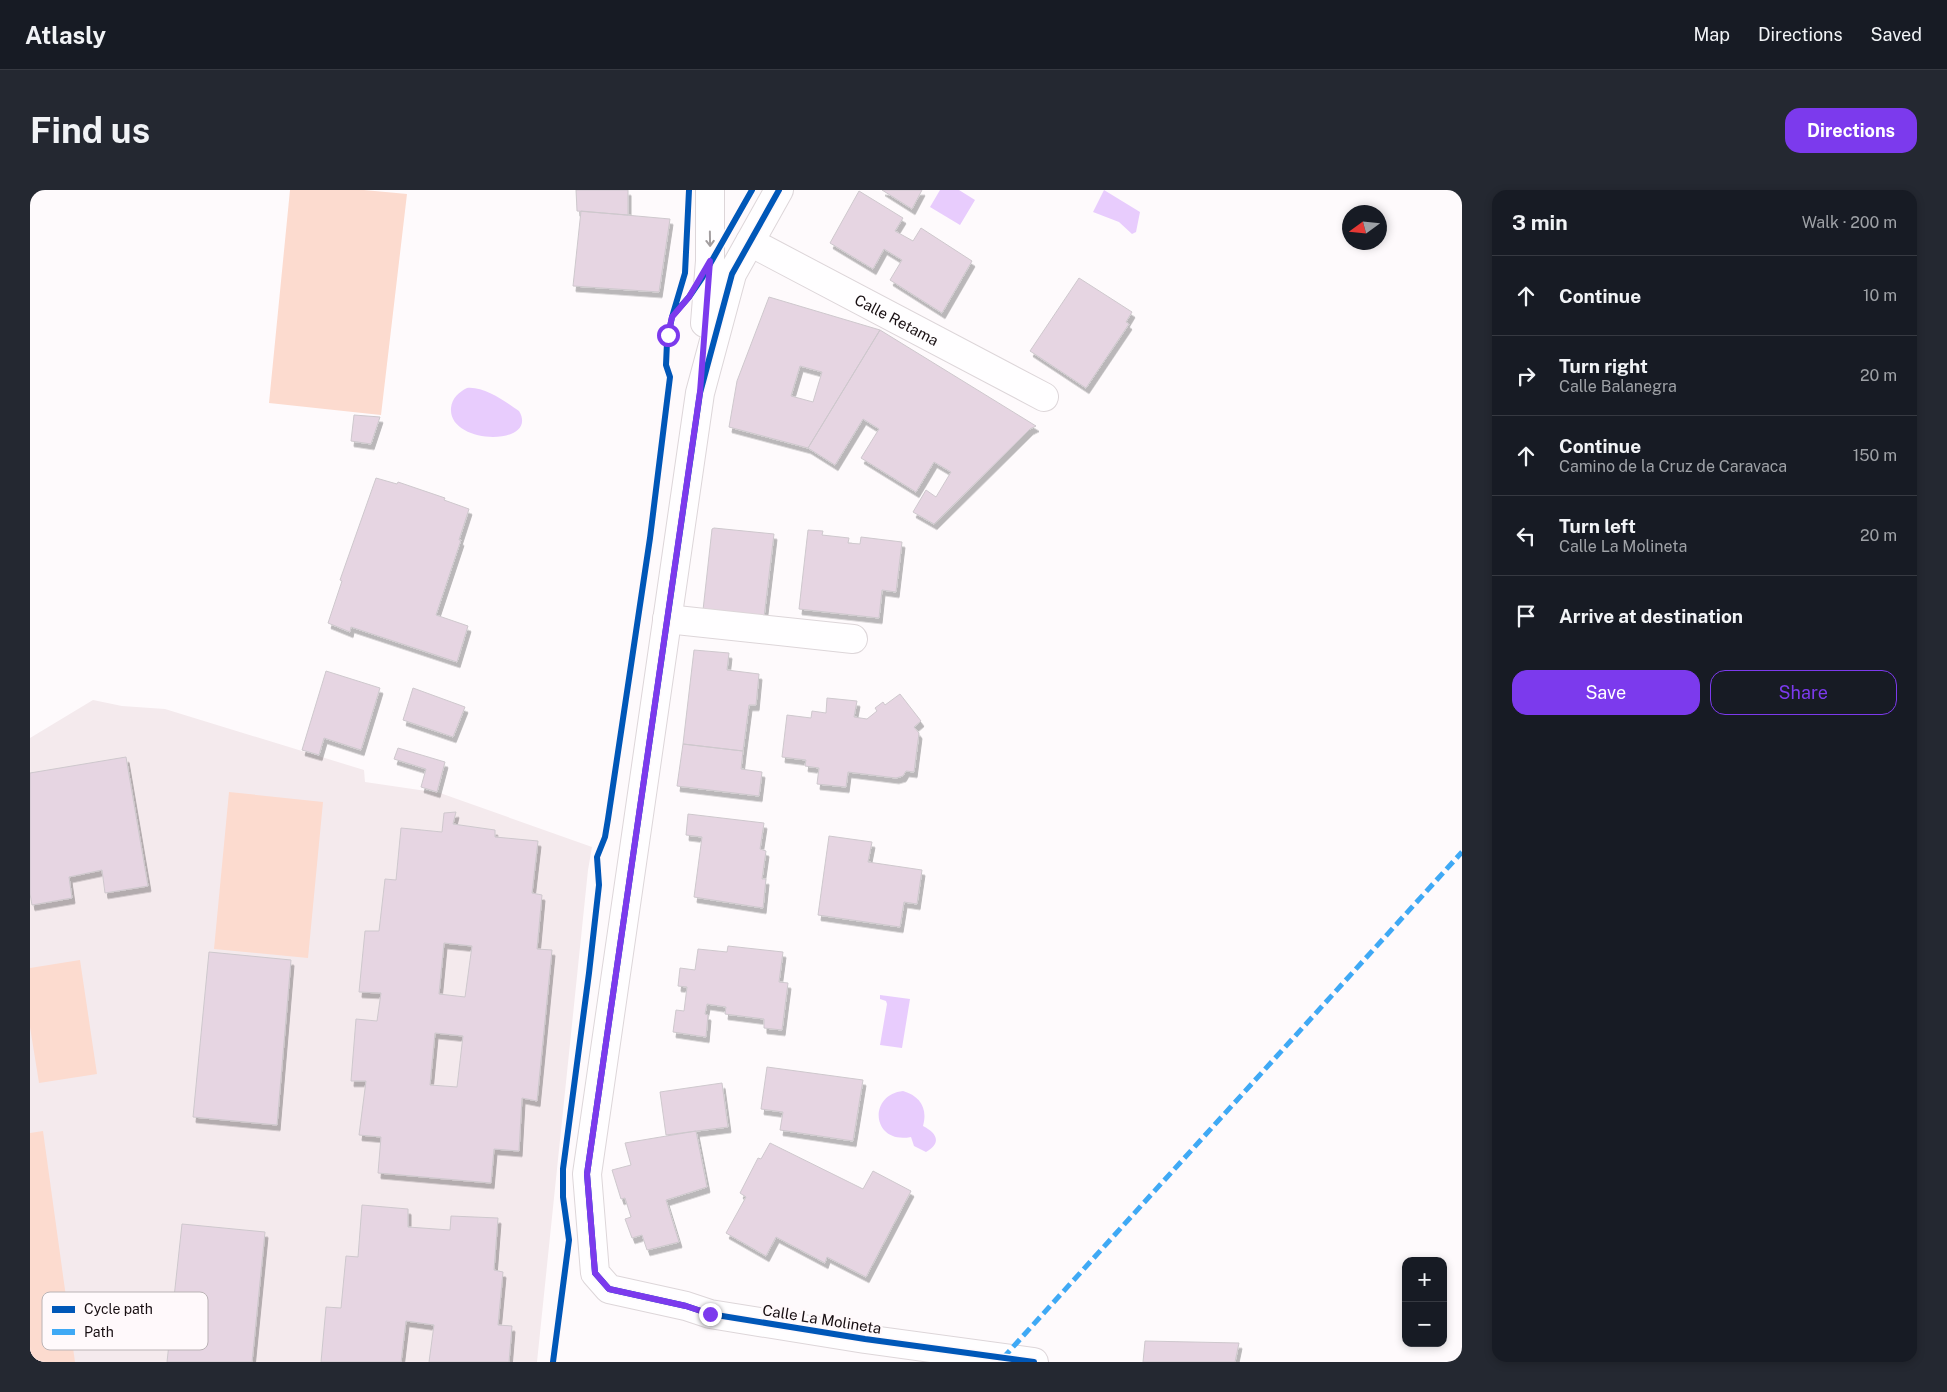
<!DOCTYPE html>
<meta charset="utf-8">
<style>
body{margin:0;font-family:"Public Sans",sans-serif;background:#242831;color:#f1f3f6}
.controls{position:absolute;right:15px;bottom:15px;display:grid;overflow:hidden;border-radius:10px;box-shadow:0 2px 8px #0003}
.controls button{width:45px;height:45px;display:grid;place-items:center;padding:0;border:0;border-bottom:1px solid #363941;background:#171b24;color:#f1f3f6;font:25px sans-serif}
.compass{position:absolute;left:1312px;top:15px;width:45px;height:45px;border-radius:50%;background:#171b24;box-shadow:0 2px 8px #0003;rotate:255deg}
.stop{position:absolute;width:15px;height:15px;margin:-11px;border:4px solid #7c3aed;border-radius:50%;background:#fff}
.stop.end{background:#7c3aed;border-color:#fff;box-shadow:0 1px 5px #0008}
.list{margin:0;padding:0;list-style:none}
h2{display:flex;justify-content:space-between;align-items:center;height:65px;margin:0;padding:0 20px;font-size:21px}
h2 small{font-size:16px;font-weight:400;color:#9ea1a6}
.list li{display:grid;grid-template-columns:32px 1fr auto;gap:15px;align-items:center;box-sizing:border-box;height:80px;padding:0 20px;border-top:1px solid #363941}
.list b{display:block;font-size:19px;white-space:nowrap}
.list p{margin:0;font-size:16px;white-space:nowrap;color:#9ea1a6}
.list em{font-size:16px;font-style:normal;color:#9ea1a6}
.actions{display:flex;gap:10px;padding:15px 20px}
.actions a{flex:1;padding:11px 0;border:1px solid #7c3aed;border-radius:15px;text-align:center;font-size:18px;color:#7c3aed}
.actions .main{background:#7c3aed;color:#fff}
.icon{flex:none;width:28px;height:28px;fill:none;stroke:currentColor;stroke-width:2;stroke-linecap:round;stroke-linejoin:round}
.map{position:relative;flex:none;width:1432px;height:1172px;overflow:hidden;border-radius:15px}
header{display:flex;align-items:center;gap:30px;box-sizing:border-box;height:70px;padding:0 25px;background:#171b24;border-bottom:1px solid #363941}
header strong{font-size:24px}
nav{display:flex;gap:28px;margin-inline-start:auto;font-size:18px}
.intro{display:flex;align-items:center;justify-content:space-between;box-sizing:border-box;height:120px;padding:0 30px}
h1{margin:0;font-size:35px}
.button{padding:12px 22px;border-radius:15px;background:#7c3aed;color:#fff;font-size:18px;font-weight:700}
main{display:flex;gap:30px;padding:0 30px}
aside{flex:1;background:#171b24;border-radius:15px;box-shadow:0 2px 8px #0003}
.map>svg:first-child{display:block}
.built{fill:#f4eaed}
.green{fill:#fcdbcf}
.water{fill:#e8ccfd}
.building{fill:#e6d5e2;stroke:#cec8cd;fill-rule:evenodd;filter:url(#shadow)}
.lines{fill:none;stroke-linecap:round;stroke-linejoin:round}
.minor-casing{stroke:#ddd6d9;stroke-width:30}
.tertiary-casing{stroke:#ddd6d9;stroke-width:30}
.minor{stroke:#fffeff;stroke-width:28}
.tertiary{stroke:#fffeff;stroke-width:28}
.quiet{stroke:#3fa9f5;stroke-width:5;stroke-dasharray:10 5;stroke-linecap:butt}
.cycleway-casing{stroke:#fff9fb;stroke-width:9}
.cycleway{stroke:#0057b8;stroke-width:6}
.oneway{stroke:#a39ea0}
.route{stroke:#7c3aed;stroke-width:6}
.labels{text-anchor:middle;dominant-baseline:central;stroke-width:5;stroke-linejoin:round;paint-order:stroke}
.street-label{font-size:15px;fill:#180f12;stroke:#fff9fb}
.key{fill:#fff9fb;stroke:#bab3b5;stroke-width:1}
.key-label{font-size:14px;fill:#180f12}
</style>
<header>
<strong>Atlasly</strong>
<nav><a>Map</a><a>Directions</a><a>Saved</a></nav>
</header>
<div class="intro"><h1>Find us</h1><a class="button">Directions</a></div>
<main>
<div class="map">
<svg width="1432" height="1172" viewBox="0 0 1432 1172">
<defs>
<filter id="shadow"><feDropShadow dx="3" dy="5.5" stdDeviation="0" flood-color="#0004"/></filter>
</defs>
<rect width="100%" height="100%" fill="#fefafc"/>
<!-- built -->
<path class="built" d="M63,510L92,516L135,519L334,580L335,592L410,603L562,657L558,680L507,1172H0V548Z"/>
<!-- green -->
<path class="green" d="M260,0H334L377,4L351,225L239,213Z
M199,602L293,612L278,768L184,759Z
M50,770L67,884L9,893L0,837V778Z
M13,941L45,1172H0V943Z"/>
<!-- water -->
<path class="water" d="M910,0H929L945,10L930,35L900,17Z
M1074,0L1110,22L1106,42L1102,44L1089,32L1063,22Z
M437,198C454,196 476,212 489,221C510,256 418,256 421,218C422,208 429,202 437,198Z
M850,805L880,809L872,858L850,855L857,814L856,811L850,809Z
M873,901C890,906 898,918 893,936C907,943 912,953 896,962L884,956L881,947C842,955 837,905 873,901Z"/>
<!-- building -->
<path class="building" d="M546,0H598V25L547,21Z
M852,0H892L882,19Z
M829,1L873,28L865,41L883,51L891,38L942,71L912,123L860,90L872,70L854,59L843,79L800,53Z
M551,21L640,29L629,102L543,96Z
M1049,88L1102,122L1096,132L1099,134L1056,198L1000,161Z
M739,107L850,140L778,258L699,237L707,191ZM770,176L792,182L783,212L761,206Z
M850,140L1006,236L1000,239L904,334L883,322L896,300L906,307L921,282L904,272L886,302L831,268L849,239L833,229L805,275L778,258Z
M324,225L350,227L341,254L321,251Z
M346,288L367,294L368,292L415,308L414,310L439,319L429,350H431L406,425L438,436L427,472L321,437L320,442L298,433L312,391L310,390Z
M684,338L744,344L734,427L673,420L682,339Z
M778,340L793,341L792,345L819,348L818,353L830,354L831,347L872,352L866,402L852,400L849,428L769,419Z
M664,460L699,463L697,480L729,484L726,515H719L713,561L653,554Z
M296,481L350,498L331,560L294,548L289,565L272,560Z
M383,498L435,517L423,547L373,530Z
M870,504L891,531L884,537L889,543L884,582L876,581L873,586L866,588L818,582L816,597L787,594L789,578L775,576L776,570L752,567L757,525L781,528L782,521L796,523L797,508L827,511L824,527L837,529L847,521L845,518L853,512L855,515Z
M653,554L713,561L711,579L732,582L729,606L647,596Z
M368,558L415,572L407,602L391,597L396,579L364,569Z
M96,567L118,696L75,703L72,680L39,687L42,708L2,715L0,704V583Z
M426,622L423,634L465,640V647L508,651L502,703L512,705L507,759L522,760L507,911L492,908L489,961L464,959L461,993L348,983L351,947L329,945L336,891H321L326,829L347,831L351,803L329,802L335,741H349L355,689L366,690L371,638L412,642L414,623ZM414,753L442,756L435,807L409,804ZM405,843L433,846L427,897L400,895Z
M658,624L734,633L730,659L736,661L732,689H736L733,718L664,707L672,647L656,645Z
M799,646L842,652L838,672L892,680L887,714L874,712L870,737L788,725Z
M698,756L753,762L749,792L758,793L752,840L734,838V829L695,824L696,817L677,814L675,824L678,825L676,847L643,842L646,820L654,821L657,797L648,796L650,778L665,780L668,759L697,762Z
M179,762L261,770L247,935L163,927Z
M737,877L833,890L823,951L750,940L753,922L731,919Z
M692,893L698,937L636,945L630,902Z
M666,941L677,997L636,1010L649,1052L617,1060L612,1045L602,1048L595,1029L601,1027L595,1008L591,1009L582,980L601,975L595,953Z
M740,953L833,999L843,981L881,1001L836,1087L797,1067L795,1073L746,1047L736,1066L696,1043L716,1007L710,1003L728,968L731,969Z
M332,1015L378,1019V1037L420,1040L421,1026L468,1028L464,1080L473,1082L468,1135L482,1136L479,1172H399L404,1135L376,1131L371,1172H291L296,1117L311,1118L316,1066L328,1067Z
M152,1034L235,1042L222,1172H137Z
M1115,1151L1209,1153L1205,1172H1113Z"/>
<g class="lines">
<!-- minor casing -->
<g class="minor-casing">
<g id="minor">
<path id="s1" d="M720,52L1014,207"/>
<path d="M637,429L823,449"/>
</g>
</g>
<!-- tertiary casing -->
<g class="tertiary-casing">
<path id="tertiary" d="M749,0L702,84L670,203L557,984L565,1083L579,1099L656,1116L680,1124L835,1149L1004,1172
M675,133L680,71V0"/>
</g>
<!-- minor -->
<use href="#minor" class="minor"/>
<!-- tertiary -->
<use href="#tertiary" class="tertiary"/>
<!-- quiet -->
<path class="quiet" d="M973,1168L1432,662"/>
<!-- cycleway casing -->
<g class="cycleway-casing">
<path id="cycleway" d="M749,0L702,84L670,203L557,984L565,1083L579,1099L656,1116L680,1124L835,1149L1004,1172
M645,123L659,107L672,88L722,0
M523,1172L539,1050L533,1007V979L559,783L569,695L567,667L575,647L578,629L620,348L640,187L636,175L637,152L642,127L655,83L659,0"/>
</g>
<!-- cycleway -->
<use href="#cycleway" class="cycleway"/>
</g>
<!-- one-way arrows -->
<defs><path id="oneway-shaft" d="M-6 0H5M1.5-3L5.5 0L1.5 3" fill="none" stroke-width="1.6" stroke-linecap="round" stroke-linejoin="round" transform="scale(1.25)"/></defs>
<use class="oneway" href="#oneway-shaft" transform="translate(680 49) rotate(89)"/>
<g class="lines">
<!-- route -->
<path class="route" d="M638,145L642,127L659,107L680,71L670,202L557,984L565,1083L579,1099L656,1116L680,1124"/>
</g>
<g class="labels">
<!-- street labels -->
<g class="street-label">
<text stroke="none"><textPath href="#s1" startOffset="166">Calle Retama</textPath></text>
<text transform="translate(792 1129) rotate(9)">Calle La Molineta</text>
</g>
</g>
<!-- legend -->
<rect x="12" y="1102" width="166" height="58" rx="8" class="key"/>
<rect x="22" y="1116" width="23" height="7" fill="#0057b8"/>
<rect x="22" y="1139" width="23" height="6" fill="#3fa9f5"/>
<g class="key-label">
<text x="54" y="1124">Cycle path</text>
<text x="54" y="1147">Path</text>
</g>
</svg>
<div class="controls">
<button>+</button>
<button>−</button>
</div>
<svg class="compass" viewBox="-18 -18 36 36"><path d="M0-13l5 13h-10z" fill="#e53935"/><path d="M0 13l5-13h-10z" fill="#9ea1a6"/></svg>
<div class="stop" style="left:638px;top:145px"></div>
<div class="stop end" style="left:680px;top:1124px"></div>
</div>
<aside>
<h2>3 min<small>Walk · 200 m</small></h2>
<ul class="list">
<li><svg class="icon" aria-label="ahead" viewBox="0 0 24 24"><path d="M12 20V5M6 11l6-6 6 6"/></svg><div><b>Continue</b></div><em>10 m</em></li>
<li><svg class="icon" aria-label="right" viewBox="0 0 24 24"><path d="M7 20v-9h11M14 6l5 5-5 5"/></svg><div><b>Turn right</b><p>Calle Balanegra</p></div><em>20 m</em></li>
<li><svg class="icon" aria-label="ahead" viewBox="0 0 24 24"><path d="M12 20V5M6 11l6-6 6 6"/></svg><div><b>Continue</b><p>Camino de la Cruz de Caravaca</p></div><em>150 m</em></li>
<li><svg class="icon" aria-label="left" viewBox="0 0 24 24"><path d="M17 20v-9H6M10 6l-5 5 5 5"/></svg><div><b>Turn left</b><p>Calle La Molineta</p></div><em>20 m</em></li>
<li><svg class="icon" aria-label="arrive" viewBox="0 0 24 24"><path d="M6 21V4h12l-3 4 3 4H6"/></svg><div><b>Arrive at destination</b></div></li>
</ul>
<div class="actions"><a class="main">Save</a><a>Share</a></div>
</aside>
</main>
